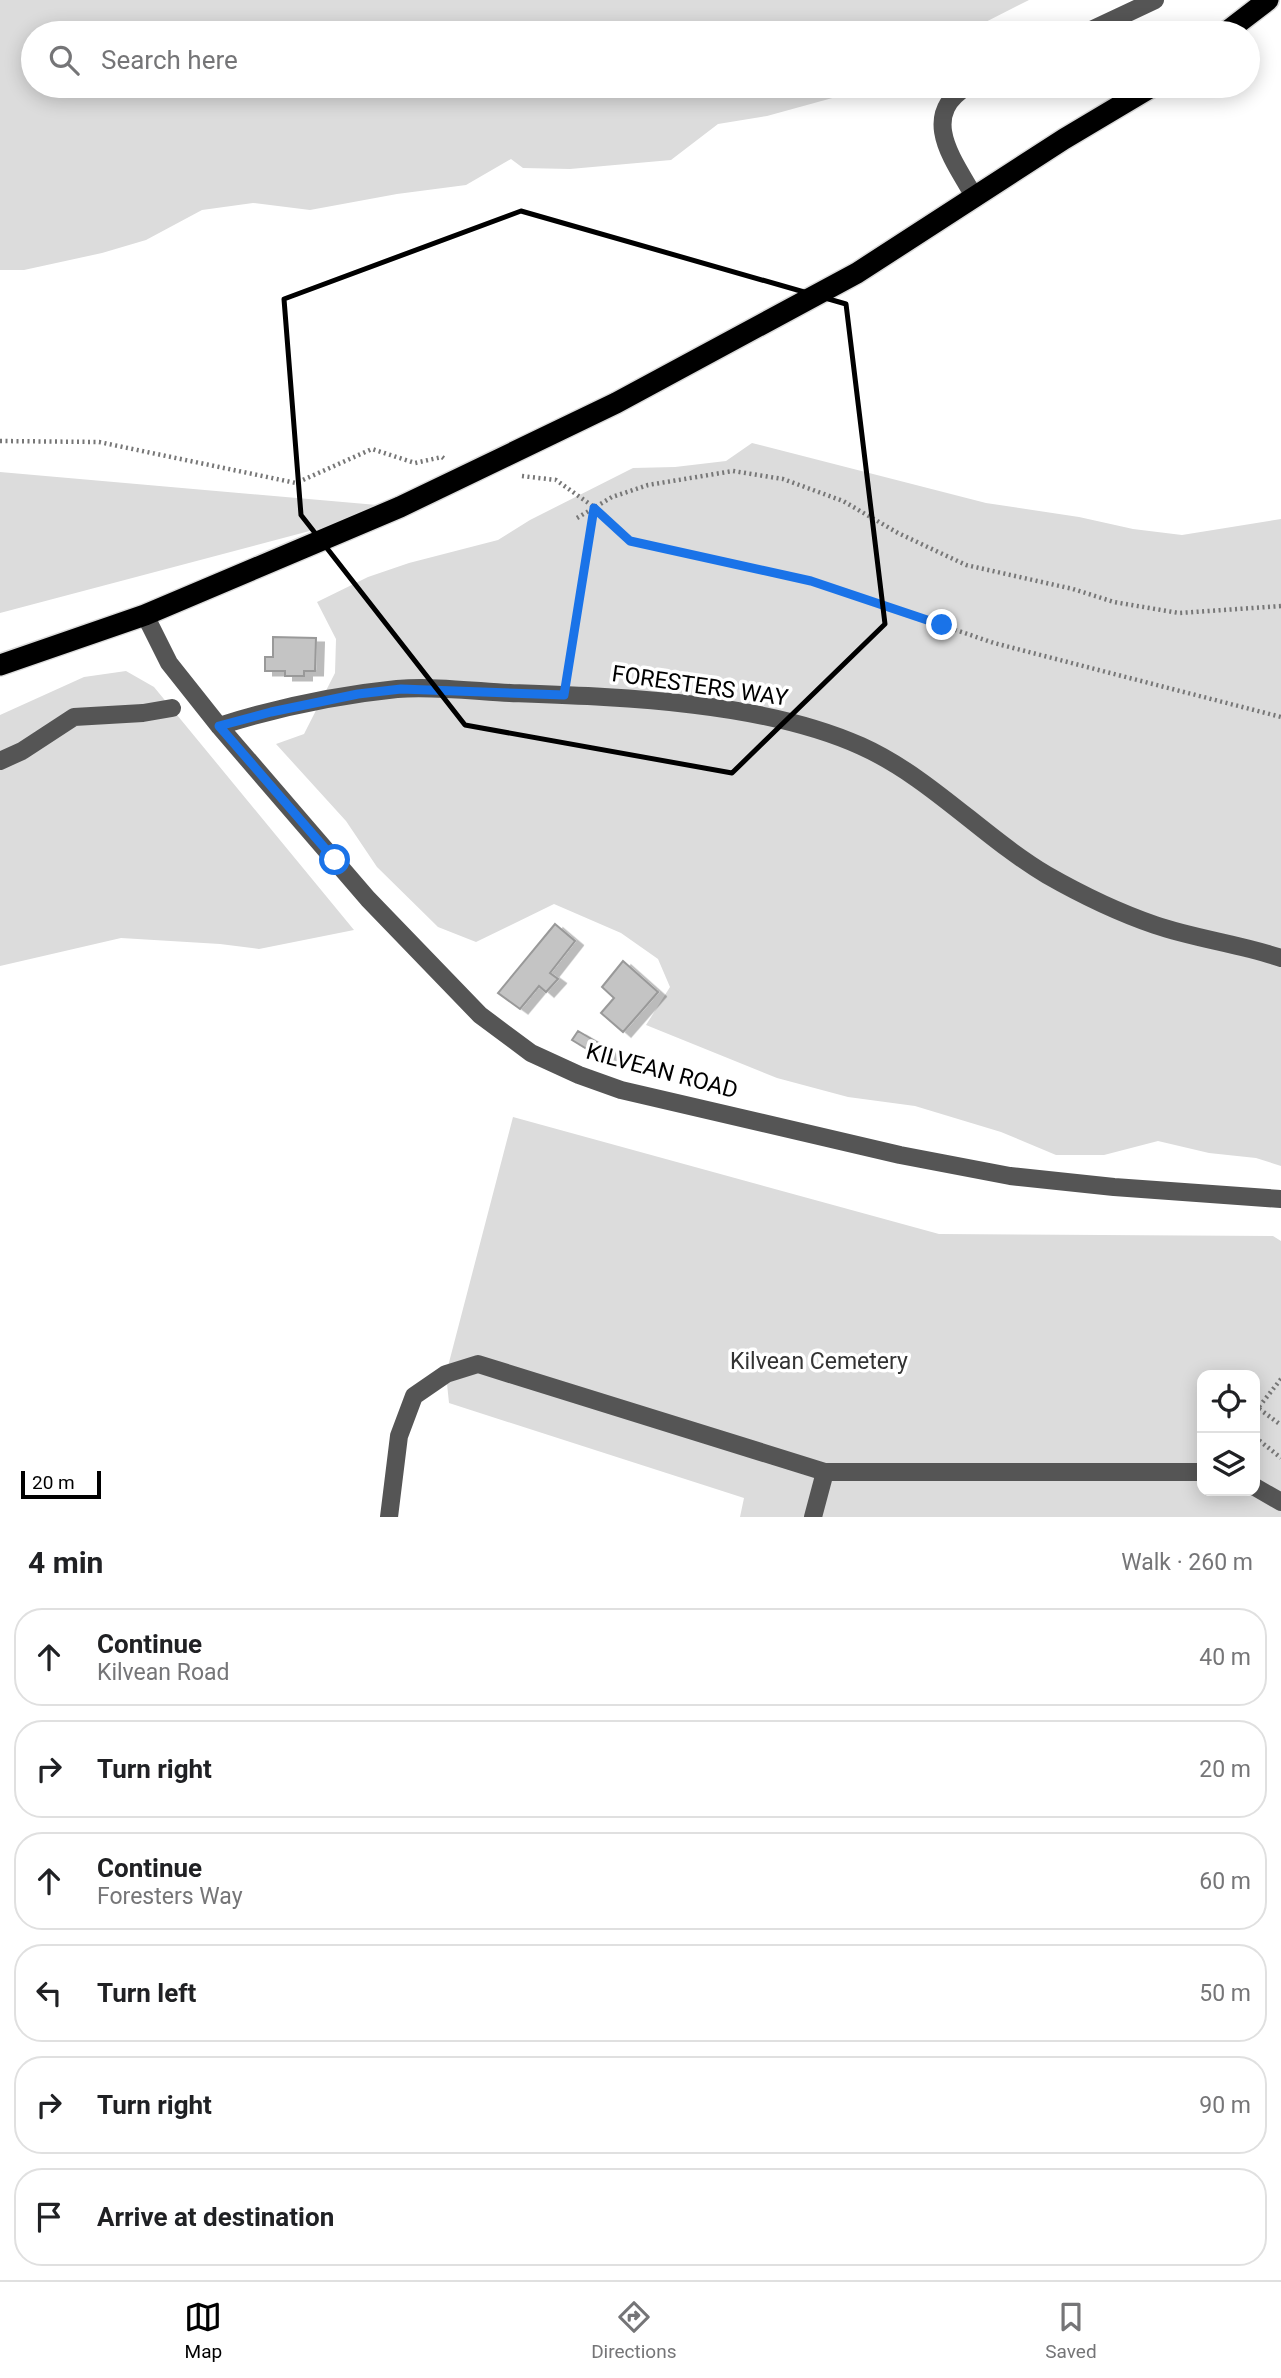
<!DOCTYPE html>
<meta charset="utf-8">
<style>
body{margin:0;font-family:Roboto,sans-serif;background:#f6f6f6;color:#202124}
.controls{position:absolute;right:21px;bottom:21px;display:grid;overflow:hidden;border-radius:14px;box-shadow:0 4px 18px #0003}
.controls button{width:63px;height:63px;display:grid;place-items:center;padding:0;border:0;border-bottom:2px solid #e0e0e0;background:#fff;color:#202124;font:35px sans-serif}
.scale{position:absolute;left:21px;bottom:18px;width:80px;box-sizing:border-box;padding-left:7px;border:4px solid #000;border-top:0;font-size:19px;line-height:24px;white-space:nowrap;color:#000;-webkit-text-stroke:5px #fff;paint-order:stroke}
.stop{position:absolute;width:21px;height:21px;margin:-16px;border:5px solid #1a73e8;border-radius:50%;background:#fff}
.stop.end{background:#1a73e8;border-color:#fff;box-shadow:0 2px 7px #0008}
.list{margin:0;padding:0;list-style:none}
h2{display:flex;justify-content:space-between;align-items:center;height:91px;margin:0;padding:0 28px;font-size:30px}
h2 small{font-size:23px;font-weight:400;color:#757577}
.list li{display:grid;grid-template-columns:46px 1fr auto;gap:21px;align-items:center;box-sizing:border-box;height:98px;margin:0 14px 14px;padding:0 14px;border:2px solid #e0e0e0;border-radius:28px}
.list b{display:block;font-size:26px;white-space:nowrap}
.list p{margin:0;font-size:23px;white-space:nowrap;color:#757577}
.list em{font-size:23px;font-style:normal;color:#757577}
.icon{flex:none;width:38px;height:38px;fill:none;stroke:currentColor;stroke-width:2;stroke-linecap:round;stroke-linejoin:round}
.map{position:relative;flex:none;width:1281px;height:1517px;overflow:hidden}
.search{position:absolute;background:#fff;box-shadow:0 4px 18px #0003;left:21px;right:21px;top:21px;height:77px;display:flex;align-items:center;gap:18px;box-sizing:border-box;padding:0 24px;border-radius:38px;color:#757577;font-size:26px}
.sheet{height:763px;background:#fff}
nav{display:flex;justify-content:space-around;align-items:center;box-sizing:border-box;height:98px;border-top:2px solid #e0e0e0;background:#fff;font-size:19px;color:#757577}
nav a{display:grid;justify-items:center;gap:4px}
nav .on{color:#000}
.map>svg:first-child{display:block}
.green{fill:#dcdcdc;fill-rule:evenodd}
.building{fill:#c4c4c4;stroke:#999;stroke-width:2;filter:url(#shadow)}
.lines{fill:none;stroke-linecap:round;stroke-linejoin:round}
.highway-casing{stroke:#dbdbdb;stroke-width:24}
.path{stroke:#777;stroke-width:4.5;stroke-dasharray:2 3.5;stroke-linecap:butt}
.minor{stroke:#555;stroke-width:18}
.highway{stroke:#000;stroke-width:21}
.route{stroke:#1a73e8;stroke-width:9}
.marked{fill:none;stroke:#000;stroke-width:5;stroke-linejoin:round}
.labels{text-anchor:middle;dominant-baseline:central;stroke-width:7;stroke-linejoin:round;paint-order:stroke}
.street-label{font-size:23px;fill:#000;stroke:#fff}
.park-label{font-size:23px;fill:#333;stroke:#fff}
</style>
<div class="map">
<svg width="1281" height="1517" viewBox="0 0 1281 1517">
<defs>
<filter id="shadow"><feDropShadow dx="8" dy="4.5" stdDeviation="0" flood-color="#0004"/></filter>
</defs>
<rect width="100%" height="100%" fill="#fff"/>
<!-- green -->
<path class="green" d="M0,0H1029L964,33H33V86H876L767,116L718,124L671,160L570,169L523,168L511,159L466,185L397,194L310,210L253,203L202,210L146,240L102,253L24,270H0Z
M752,443L986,503L1079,517L1133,529L1182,535L1281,519V1166L1256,1158L1209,1153L1158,1141L1104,1155H1056L1001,1132L915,1106L848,1097L777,1078L646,1025L670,987L658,959L621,933L554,904L476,942L438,927L377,867L346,821L276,744L304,734L335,673L336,639L317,602L368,577L409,563L498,540L530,520L633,468L675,467L726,461Z
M0,472L400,507L0,613Z
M126,671L154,687L354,930L259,949L220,944L121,938L0,966V715L84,677Z
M513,1117L939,1234L1273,1236L1281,1241V1517H740L744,1498L449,1403L446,1374ZM1202,1375H1255V1491H1202Z"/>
<!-- building -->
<path class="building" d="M273,637L316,638L315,671H304V676H285V671H265V657H273Z
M555,924L575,941L550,973L558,979L546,992L539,986L520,1009L498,993Z
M623,961L658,992L623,1032L601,1013L614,998L602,987Z
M578,1031L612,1051L605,1060L572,1040Z"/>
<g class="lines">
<!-- highway casing -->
<g class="highway-casing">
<path id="highway" d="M1225,33L1268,0
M0,665L145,615L400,507L616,403L857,273L1064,139L1153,86"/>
</g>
<!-- path -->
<path class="path" d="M0,441L99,442L296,483L372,449L415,463L442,457L446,460
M522,476L556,480L594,507L630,541L811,581L994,643L1281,717
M577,518L612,497L648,485L733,471L783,479L843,501L898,533L966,565L1073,589L1114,602L1179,613L1281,606
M567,674L594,507
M1281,1379L1258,1408L1281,1425
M1255,1437L1281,1458"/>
<!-- minor -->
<path class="minor" d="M1085,33L1155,0
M968,86C917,116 955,162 975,198
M145,615L169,663L219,726L368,899L480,1015L531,1053L579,1075L621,1090L900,1155L1010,1176L1114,1187L1281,1199
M219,726C276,708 337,695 397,689C433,686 473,691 510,693C619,697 761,701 861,746C930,777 983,837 1047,875C1082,895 1117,912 1155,925C1196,939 1240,944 1281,958
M0,761L22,751L74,717L143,713L172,708
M1255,1487L1281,1502
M389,1517L399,1436L414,1396L446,1374L478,1364L825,1472H1202
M813,1517L825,1472"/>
<!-- highway -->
<use href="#highway" class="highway"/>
</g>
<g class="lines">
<!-- route -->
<path class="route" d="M335,860L219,726L271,712L358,694L401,689L564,695L594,508L630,541L811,581L942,625"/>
</g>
<!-- marked area -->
<path class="marked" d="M521,211L846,304L885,624L732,773L465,725L301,515L284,299Z"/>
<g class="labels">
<!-- street labels -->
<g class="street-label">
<text transform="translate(700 686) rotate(8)">FORESTERS WAY</text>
<text transform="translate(662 1071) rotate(15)">KILVEAN ROAD</text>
</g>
<!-- park labels -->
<g class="park-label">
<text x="819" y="1361">Kilvean Cemetery</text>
</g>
</g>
</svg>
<div class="controls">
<button><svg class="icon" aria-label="locate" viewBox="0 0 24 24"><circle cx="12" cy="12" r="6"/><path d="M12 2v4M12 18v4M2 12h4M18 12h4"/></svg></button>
<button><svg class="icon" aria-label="layers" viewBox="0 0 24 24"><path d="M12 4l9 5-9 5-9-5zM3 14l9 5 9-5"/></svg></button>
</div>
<div class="scale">20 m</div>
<div class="stop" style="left:335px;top:860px"></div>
<div class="stop end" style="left:942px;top:625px"></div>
<div class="search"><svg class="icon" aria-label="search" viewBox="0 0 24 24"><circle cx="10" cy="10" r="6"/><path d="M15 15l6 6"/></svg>Search here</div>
</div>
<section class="sheet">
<h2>4 min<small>Walk · 260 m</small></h2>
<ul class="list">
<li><svg class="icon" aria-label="ahead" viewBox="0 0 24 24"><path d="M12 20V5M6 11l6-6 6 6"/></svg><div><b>Continue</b><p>Kilvean Road</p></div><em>40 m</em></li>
<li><svg class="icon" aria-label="right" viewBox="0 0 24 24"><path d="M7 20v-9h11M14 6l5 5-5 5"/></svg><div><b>Turn right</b></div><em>20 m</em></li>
<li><svg class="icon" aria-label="ahead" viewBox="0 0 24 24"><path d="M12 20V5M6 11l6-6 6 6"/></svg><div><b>Continue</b><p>Foresters Way</p></div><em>60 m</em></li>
<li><svg class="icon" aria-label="left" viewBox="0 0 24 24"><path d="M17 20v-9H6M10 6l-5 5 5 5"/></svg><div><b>Turn left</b></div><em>50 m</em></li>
<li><svg class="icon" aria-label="right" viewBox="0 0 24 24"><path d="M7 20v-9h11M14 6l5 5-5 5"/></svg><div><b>Turn right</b></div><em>90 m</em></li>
<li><svg class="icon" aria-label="arrive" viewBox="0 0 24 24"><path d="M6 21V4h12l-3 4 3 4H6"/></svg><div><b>Arrive at destination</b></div></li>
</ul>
</section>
<nav>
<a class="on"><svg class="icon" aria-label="map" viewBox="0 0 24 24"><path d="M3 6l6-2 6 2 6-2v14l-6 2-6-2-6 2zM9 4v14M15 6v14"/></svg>Map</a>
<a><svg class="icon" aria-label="directions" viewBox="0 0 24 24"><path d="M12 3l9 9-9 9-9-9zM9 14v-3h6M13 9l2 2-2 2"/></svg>Directions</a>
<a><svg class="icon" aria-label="saved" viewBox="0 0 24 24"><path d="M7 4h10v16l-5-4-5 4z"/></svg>Saved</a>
</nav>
